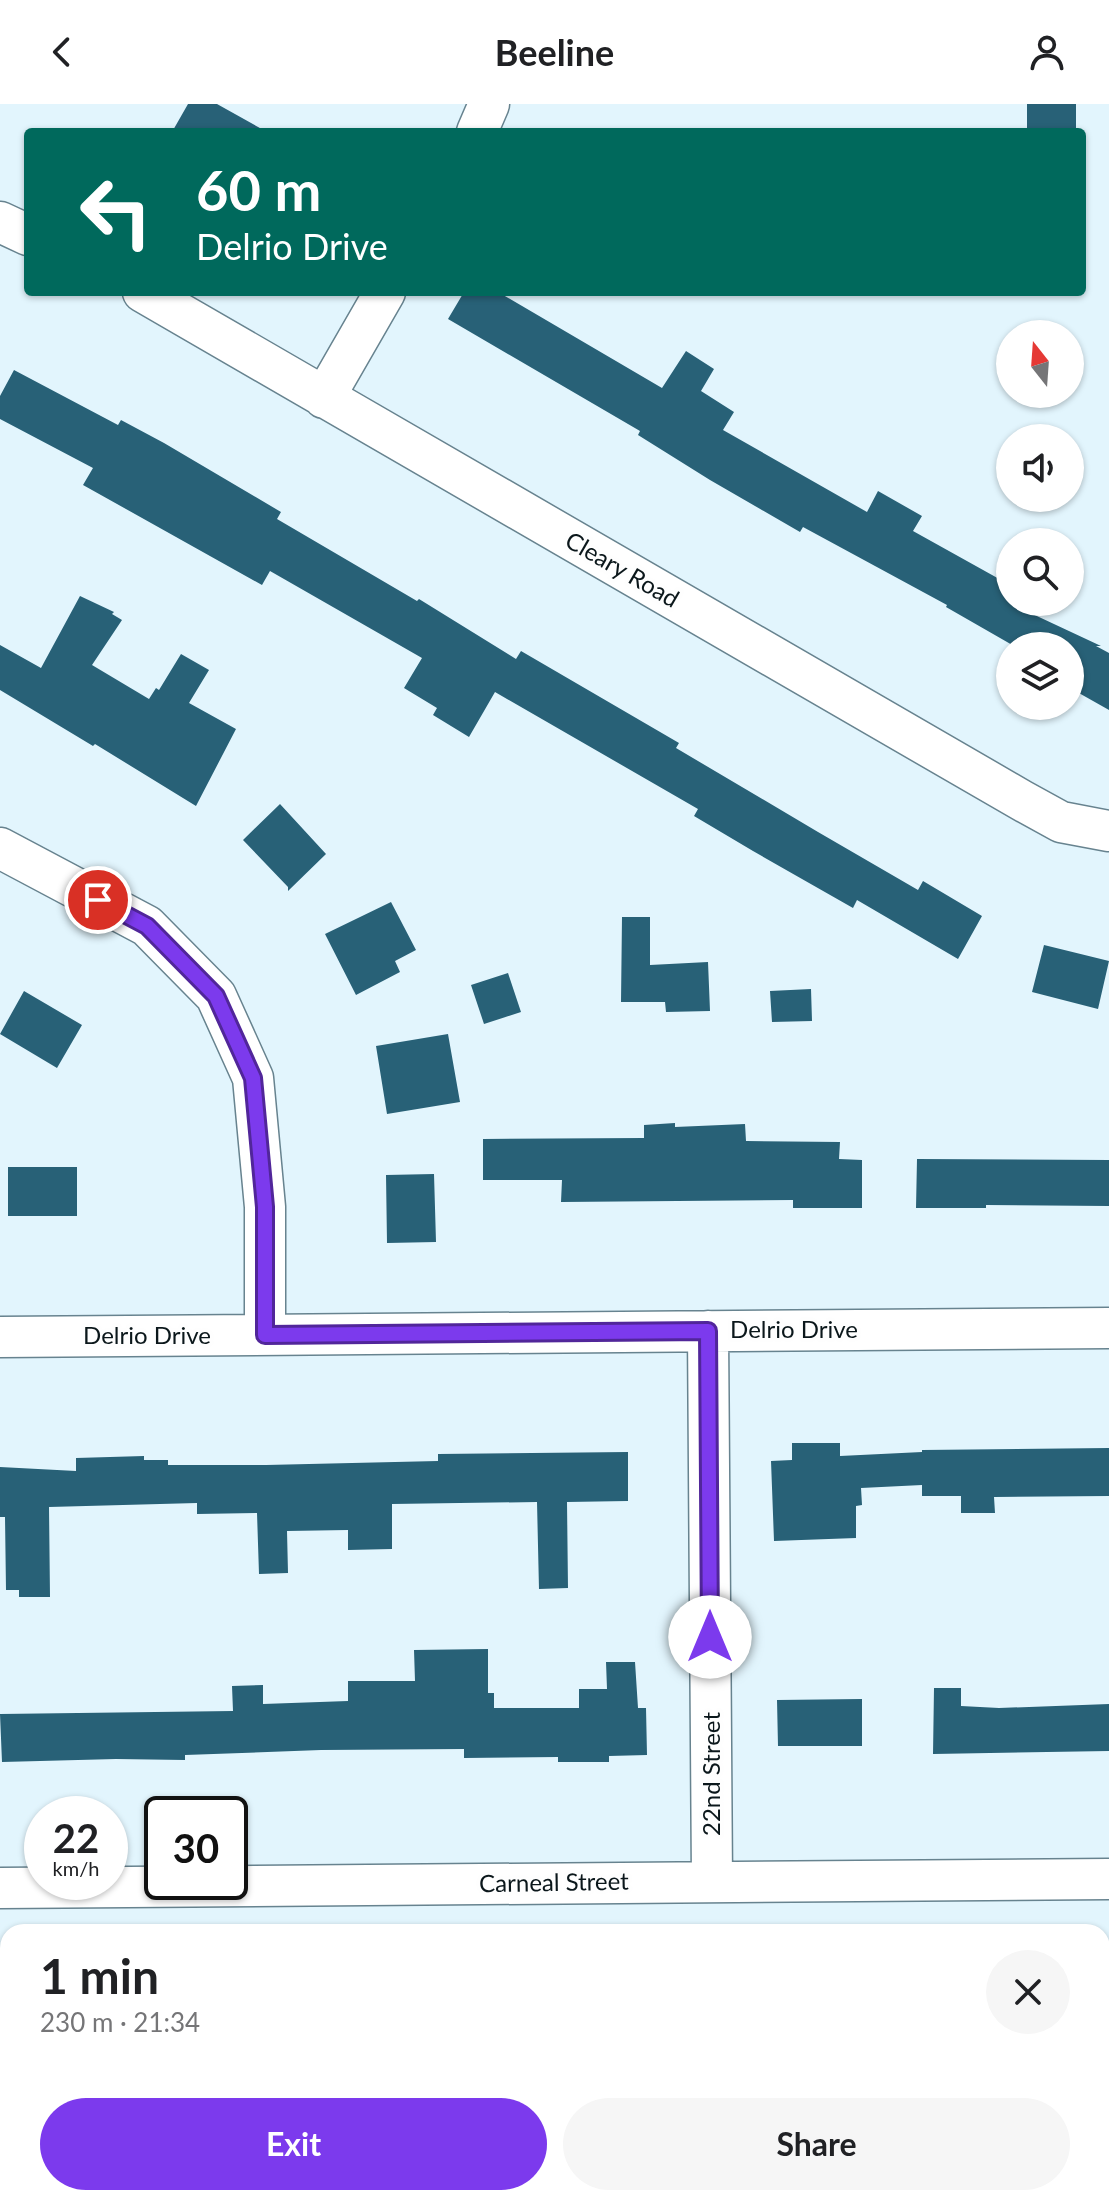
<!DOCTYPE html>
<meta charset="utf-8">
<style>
body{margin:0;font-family:Lato,sans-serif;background:#f6f6f6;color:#202124;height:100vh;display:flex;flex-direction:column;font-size:30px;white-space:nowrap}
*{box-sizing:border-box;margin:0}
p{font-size:26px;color:#757577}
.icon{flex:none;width:44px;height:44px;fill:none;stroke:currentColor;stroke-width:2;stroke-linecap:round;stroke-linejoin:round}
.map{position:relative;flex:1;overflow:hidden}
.sheet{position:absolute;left:0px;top:1820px;width:1110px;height:282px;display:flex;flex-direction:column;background:#fff;border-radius:24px 24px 0 0;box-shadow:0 2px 6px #0004}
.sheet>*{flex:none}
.hud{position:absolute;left:24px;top:24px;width:1062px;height:168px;border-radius:8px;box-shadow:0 2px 6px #0004;background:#00695c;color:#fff;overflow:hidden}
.needle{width:52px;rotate:343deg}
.buttons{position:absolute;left:996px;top:216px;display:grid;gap:16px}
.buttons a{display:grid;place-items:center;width:88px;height:88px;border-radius:50%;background:#fff;box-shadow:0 2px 6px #0004;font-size:40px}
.speed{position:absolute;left:24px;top:1692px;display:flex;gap:16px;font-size:40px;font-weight:700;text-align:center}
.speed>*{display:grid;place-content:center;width:104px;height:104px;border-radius:50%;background:#fff;box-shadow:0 2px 6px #0004;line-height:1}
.speed small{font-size:20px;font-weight:400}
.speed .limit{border:4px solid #111;border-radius:12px;background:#fff;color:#111}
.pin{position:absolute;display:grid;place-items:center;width:68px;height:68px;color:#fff;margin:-34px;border:4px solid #fff;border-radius:50%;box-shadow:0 2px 8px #0007}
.me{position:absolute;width:88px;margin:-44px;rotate:0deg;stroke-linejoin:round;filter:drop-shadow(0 0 6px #0008)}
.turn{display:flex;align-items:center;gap:28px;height:168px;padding:0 40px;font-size:36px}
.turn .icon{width:104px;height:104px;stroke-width:2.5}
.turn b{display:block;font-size:56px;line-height:68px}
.round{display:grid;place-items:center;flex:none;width:84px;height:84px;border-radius:42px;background:#f6f6f6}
.summary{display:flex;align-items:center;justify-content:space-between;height:136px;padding:0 40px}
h1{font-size:48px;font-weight:700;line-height:60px}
.button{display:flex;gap:16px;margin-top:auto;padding:16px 40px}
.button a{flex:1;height:92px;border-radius:48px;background:#7c3aed;color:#fff;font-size:32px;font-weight:700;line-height:92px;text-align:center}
.button a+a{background:#f6f6f6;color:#202124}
header{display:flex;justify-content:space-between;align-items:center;height:104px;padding:0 40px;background:#fff;font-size:36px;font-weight:700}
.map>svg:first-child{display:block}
.building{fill:#286177}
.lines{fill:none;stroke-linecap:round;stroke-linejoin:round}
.street-casing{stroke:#67838f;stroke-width:43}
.highway-casing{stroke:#67838f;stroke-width:47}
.street{stroke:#fff;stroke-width:40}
.highway{stroke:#fff;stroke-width:44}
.route-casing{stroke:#51269a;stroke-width:20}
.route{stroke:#7c3aed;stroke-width:14}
.labels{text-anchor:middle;stroke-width:8;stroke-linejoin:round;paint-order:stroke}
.street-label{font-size:24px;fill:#0b171b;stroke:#fefefe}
</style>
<header><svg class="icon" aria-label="back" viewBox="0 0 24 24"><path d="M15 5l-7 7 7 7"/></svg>Beeline<svg class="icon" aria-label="person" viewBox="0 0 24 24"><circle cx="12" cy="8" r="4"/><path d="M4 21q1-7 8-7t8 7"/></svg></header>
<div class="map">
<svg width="1109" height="2101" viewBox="0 0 1109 2101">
<rect width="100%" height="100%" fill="#e2f5fd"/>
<!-- building -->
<path class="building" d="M 188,0 L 217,0 L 267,28 L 172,28 Z
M 1027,0 L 1076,0 L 1076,28 L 1027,28 Z
M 464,188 L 498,188 L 662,284 L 686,247 L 714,265 L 701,287 L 734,308 L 723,326 L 867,408 L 878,387 L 922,412 L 913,427 L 1010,481 L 1010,498 L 1028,498 L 1024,506 L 1101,542 L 1096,542 L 1109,549 L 1109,606 L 1070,584 L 1070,542 L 1014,542 L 946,503 L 947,501 L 803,423 L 800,428 L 710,376 L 638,331 L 640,327 L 448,215 Z
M 14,266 L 118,321 L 121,316 L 164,339 L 281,408 L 277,415 L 417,497 L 419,495 L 516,555 L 521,547 L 679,639 L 676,644 L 818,728 L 918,786 L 923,777 L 982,812 L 958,855 L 857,796 L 853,804 L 753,747 L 694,712 L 698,705 L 495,588 L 469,633 L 433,611 L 437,604 L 404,584 L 422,554 L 270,467 L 262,481 L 83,381 L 93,364 L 0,315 L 0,292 Z
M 80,492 L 114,508 L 112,510 L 122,516 L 92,561 L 149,595 L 156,584 L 159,586 L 181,550 L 209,566 L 189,599 L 236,625 L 196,702 L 95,640 L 93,642 L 0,586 L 0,541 L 41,564 Z
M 280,700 L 326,750 L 288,787 L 288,783 L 243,736 Z
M 391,798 L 416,846 L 395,857 L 400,868 L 356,891 L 325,830 Z
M 622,813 L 650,813 L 650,861 L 708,858 L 710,907 L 666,908 L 665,898 L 621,898 Z
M 1044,841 L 1109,857 L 1098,905 L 1032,888 Z
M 508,869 L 521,908 L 484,920 L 471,881 Z
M 811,885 L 812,917 L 772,918 L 770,887 Z
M 24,887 L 82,921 L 57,964 L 0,930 Z
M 448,930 L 460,998 L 387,1010 L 376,942 Z
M 675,1019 L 675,1023 L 745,1020 L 746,1037 L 840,1038 L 839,1055 L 862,1056 L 862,1104 L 793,1104 L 793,1096 L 561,1098 L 562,1076 L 483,1076 L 483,1035 L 644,1034 L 644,1021 Z
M 917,1055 L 1109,1056 L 1109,1102 L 986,1101 L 986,1104 L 916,1104 Z
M 8,1063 L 77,1063 L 77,1112 L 8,1112 Z
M 434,1070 L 436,1138 L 387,1139 L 386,1071 Z
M 792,1339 L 840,1339 L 840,1352 L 922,1348 L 922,1346 L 1109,1344 L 1109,1392 L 994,1393 L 995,1409 L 961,1409 L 961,1392 L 922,1392 L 922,1381 L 861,1384 L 862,1401 L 856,1402 L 856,1434 L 774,1437 L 771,1357 L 792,1356 Z
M 628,1348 L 628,1397 L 567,1398 L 568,1484 L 539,1485 L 537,1398 L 392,1400 L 392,1445 L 348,1446 L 348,1426 L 287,1427 L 288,1469 L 259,1470 L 257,1409 L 197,1410 L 197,1399 L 49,1403 L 50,1493 L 19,1493 L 19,1486 L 6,1486 L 5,1413 L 0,1413 L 0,1363 L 76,1367 L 76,1354 L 144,1352 L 144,1356 L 168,1356 L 168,1361 L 266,1361 L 438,1357 L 438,1350 Z
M 488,1545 L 488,1589 L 494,1589 L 494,1604 L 579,1604 L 579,1585 L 607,1585 L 606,1558 L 635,1558 L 638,1604 L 646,1604 L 647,1651 L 609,1652 L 609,1658 L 558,1658 L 558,1653 L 464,1654 L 464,1645 L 321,1646 L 185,1651 L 185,1656 L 116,1655 L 2,1658 L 0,1610 L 233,1607 L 232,1582 L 263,1581 L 263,1600 L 348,1597 L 348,1577 L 415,1577 L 414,1546 Z
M 934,1584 L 961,1584 L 961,1602 L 999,1604 L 1109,1600 L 1109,1647 L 933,1650 Z
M 862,1595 L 862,1642 L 778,1642 L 777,1596 Z"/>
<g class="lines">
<!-- street casing -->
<g class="street-casing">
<path id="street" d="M 477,28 L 489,0
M 0,118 L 28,131
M 143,188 L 1021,696 L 1061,718 L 1109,727
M 324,294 L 385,188
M 0,744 L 147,822 L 216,892 L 253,974 L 265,1103 L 265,1231
M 708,1227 L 712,1777
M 0,1233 L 1109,1224
M 0,1784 L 1109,1775"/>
</g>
<!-- highway casing -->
<g class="highway-casing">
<path id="highway" d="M 0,2000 L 8,2000
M 1010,2094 L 1040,2101"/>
</g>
<!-- street -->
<use href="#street" class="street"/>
<!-- highway -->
<use href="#highway" class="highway"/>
</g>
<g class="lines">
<!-- route casing -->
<g class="route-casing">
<path id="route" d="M 98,796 L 147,822 L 216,892 L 253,974 L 265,1103 L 265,1231 L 708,1227 L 710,1533"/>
</g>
<!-- route -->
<use href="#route" class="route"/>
</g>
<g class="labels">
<!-- street labels -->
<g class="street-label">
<text transform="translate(622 466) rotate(30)" y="8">Cleary Road</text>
<text x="794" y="1234">Delrio Drive</text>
<text x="147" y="1240">Delrio Drive</text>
<text transform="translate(712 1670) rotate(-90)" y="8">22nd Street</text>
<text transform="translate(554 1779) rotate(-1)" y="8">Carneal Street</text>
</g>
</g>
</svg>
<div class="buttons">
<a><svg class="needle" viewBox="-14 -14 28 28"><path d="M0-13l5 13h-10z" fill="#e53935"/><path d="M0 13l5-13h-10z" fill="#757577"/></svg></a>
<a><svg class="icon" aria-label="sound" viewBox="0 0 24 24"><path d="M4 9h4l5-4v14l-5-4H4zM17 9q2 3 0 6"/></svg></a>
<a><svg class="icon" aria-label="search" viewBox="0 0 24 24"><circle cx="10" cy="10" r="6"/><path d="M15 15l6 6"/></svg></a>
<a><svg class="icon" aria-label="layers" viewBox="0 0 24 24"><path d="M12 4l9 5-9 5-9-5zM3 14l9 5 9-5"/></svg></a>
</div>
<div class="speed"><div>22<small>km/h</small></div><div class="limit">30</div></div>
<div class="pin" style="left:98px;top:796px;background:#d93025"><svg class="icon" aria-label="arrive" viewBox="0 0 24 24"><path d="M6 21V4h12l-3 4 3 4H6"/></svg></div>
<svg class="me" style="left:710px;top:1533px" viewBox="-20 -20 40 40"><circle r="19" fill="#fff"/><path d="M0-13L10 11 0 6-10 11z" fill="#7c3aed"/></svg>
<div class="hud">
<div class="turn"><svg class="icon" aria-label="left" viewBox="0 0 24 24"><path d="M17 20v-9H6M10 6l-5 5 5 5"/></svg><div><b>60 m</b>Delrio Drive</div></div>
</div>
<section class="sheet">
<div class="summary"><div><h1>1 min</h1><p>230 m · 21:34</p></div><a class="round"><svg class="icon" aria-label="close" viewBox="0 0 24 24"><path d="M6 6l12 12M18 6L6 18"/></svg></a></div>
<div class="button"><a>Exit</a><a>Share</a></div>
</section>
</div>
